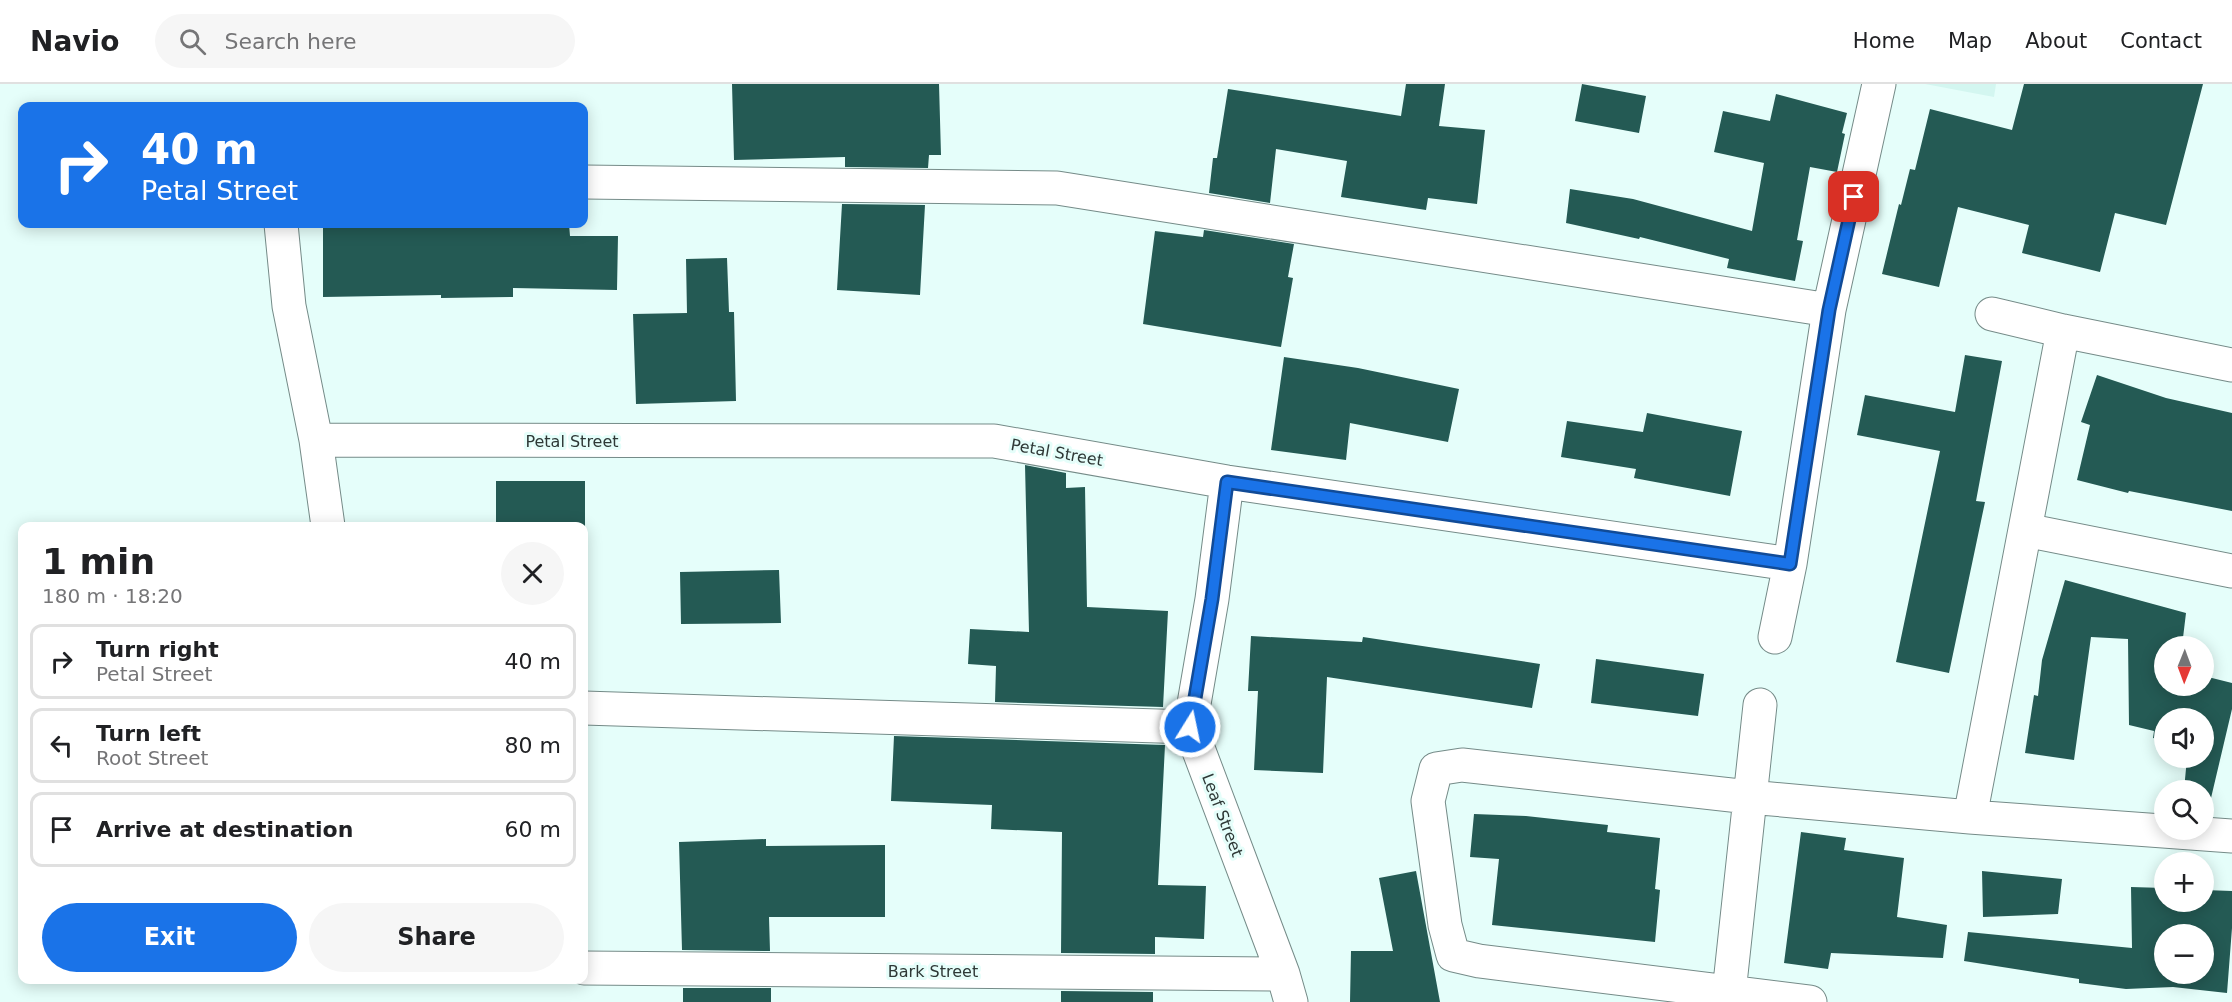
<!DOCTYPE html>
<meta charset="utf-8">
<style>
body{margin:0;font-family:"DejaVu Sans",sans-serif;background:#f6f6f6;color:#202124;height:100vh;display:flex;flex-direction:column;font-size:22px;white-space:nowrap}
*{box-sizing:border-box;margin:0}
p{font-size:20px;color:#757577}
.icon{flex:none;width:33px;height:33px;fill:none;stroke:currentColor;stroke-width:2;stroke-linecap:round;stroke-linejoin:round}
.map{position:relative;flex:1;overflow:hidden}
.sheet{position:absolute;left:18px;top:438px;width:570px;height:462px;display:flex;flex-direction:column;background:#fff;border-radius:12px;box-shadow:0 3px 15px #0003}
.sheet>*{flex:none}
.guide{position:absolute;left:18px;top:18px;width:570px;height:126px;border-radius:12px;box-shadow:0 3px 15px #0003;background:#1a73e8;color:#fff;overflow:hidden}
.needle{width:39px;rotate:181deg}
.tools{position:absolute;left:2154px;top:552px;display:grid;gap:12px}
.tools a{display:grid;place-items:center;width:60px;height:60px;border-radius:50%;background:#fff;box-shadow:0 3px 15px #0003;font-size:30px}
.pin{position:absolute;display:grid;place-items:center;width:51px;height:51px;color:#fff;margin:-26px;border-radius:12px;box-shadow:0 3px 9px #0006}
.me{position:absolute;width:66px;margin:-33px;rotate:10deg;stroke-linejoin:round;filter:drop-shadow(0 0 4px #0008)}
.turn{display:flex;align-items:center;gap:21px;height:126px;padding:0 24px;font-size:27px}
.turn .icon{width:78px;height:78px;stroke-width:2.5}
.turn b{display:block;font-size:42px;line-height:51px}
.round{display:grid;place-items:center;flex:none;width:63px;height:63px;border-radius:32px;background:#f6f6f6}
.headline{display:flex;align-items:center;justify-content:space-between;height:102px;padding:0 24px}
h1{font-size:36px;font-weight:600;line-height:45px}
.primary-button{display:flex;gap:12px;margin-top:auto;padding:12px 24px}
.primary-button a{flex:1;height:69px;border-radius:36px;background:#1a73e8;color:#fff;font-size:24px;font-weight:600;line-height:69px;text-align:center}
.primary-button a+a{background:#f6f6f6;color:#202124}
ul{padding:0;list-style:none}
li{display:flex;align-items:center;gap:18px;height:75px;margin:0 12px 9px;padding:0 12px;border:3px solid #e0e0e0;border-radius:12px}
li div{flex:1}
li b{display:block;font-size:22px}
li em{font-style:normal}
header{display:flex;align-items:center;gap:36px;box-sizing:border-box;height:84px;padding:0 30px;background:#fff;border-bottom:2px solid #e0e0e0}
header strong{font-size:28px}
nav{display:flex;gap:33px;margin-inline-start:auto;font-size:21px}
.search{width:420px;height:54px;background:#f6f6f6;display:flex;align-items:center;gap:15px;box-sizing:border-box;padding:0 21px;border-radius:33px;color:#757577;font-size:22px}
.map>svg:first-child{display:block}
.built{fill:#d3f6f0}
.building{fill:#245a54;fill-rule:evenodd}
.lines{fill:none;stroke-linecap:round;stroke-linejoin:round}
.minor-casing{stroke:#758b88;stroke-width:35}
.minor{stroke:#fff;stroke-width:33}
.route-casing{stroke:#114b97;stroke-width:15}
.route{stroke:#1a73e8;stroke-width:10}
.labels{text-anchor:middle;stroke-width:6;stroke-linejoin:round;paint-order:stroke}
.street-label{font-size:16px;fill:#2e3836;stroke:#e5fefa}
</style>
<header>
<strong>Navio</strong>
<div class="search"><svg class="icon" aria-label="search" viewBox="0 0 24 24"><circle cx="10" cy="10" r="6"/><path d="M15 15l6 6"/></svg>Search here</div>
<nav><a>Home</a><a>Map</a><a>About</a><a>Contact</a></nav>
</header>
<div class="map">
<svg width="2232" height="918" viewBox="0 0 2232 918">
<rect width="100%" height="100%" fill="#e5fefa"/>
<!-- built -->
<path class="built" d="M 1925,0 L 1996,0 L 1994,13 Z"/>
<!-- building -->
<path class="building" d="M 732,0 L 939,0 L 941,71 L 929,71 L 928,84 L 845,83 L 845,73 L 734,76 Z
M 1406,0 L 1445,0 L 1439,42 L 1485,46 L 1477,120 L 1428,114 L 1426,126 L 1341,113 L 1347,77 L 1276,65 L 1270,119 L 1209,109 L 1213,74 L 1217,74 L 1228,5 L 1401,32 Z
M 1582,0 L 1646,12 L 1639,49 L 1575,37 Z
M 2024,0 L 2203,0 L 2166,141 L 2115,129 L 2100,188 L 2022,169 L 2029,141 L 1958,123 L 1939,203 L 1882,190 L 1899,120 L 1901,121 L 1910,85 L 1915,86 L 1930,25 L 2012,46 Z
M 1776,10 L 1847,29 L 1842,49 L 1845,50 L 1837,88 L 1810,83 L 1797,156 L 1803,157 L 1795,197 L 1727,184 L 1729,175 L 1640,153 L 1639,155 L 1566,139 L 1570,105 L 1633,115 L 1752,147 L 1764,79 L 1714,68 L 1723,27 L 1770,37 Z
M 842,120 L 925,121 L 920,211 L 837,206 Z
M 323,140 L 413,140 L 413,143 L 532,142 L 532,140 L 569,140 L 570,152 L 618,152 L 617,206 L 513,204 L 513,213 L 441,214 L 441,211 L 323,213 Z
M 1204,146 L 1294,160 L 1288,193 L 1293,194 L 1281,263 L 1143,240 L 1155,147 L 1203,153 Z
M 727,174 L 729,228 L 734,228 L 736,317 L 636,320 L 633,230 L 687,229 L 686,175 Z
M 1965,271 L 2002,277 L 1976,417 L 1985,418 L 1949,589 L 1896,578 L 1940,367 L 1857,351 L 1865,311 L 1955,328 Z
M 1284,273 L 1358,284 L 1459,305 L 1448,358 L 1350,339 L 1346,376 L 1271,366 Z
M 2097,291 L 2166,314 L 2232,329 L 2232,427 L 2129,407 L 2128,409 L 2077,396 L 2090,341 L 2081,338 Z
M 1647,329 L 1742,347 L 1730,412 L 1634,394 L 1636,385 L 1561,373 L 1567,337 L 1643,348 Z
M 1025,381 L 1066,389 L 1066,404 L 1085,403 L 1087,523 L 1168,527 L 1163,623 L 995,618 L 996,582 L 968,580 L 970,545 L 1029,548 Z
M 496,397 L 585,397 L 585,442 L 496,442 Z
M 779,486 L 781,539 L 681,540 L 680,488 Z
M 2065,496 L 2186,529 L 2182,562 L 2164,562 L 2164,602 L 2204,602 L 2204,592 L 2232,599 L 2232,625 L 2207,731 L 2204,731 L 2204,706 L 2184,706 L 2187,674 L 2204,674 L 2204,634 L 2164,634 L 2164,656 L 2153,654 L 2154,647 L 2129,641 L 2128,555 L 2091,553 L 2074,676 L 2025,669 L 2034,611 L 2038,612 L 2042,576 Z
M 1251,552 L 1362,558 L 1363,553 L 1540,580 L 1532,624 L 1327,593 L 1323,689 L 1254,686 L 1258,607 L 1248,607 Z
M 1596,575 L 1704,590 L 1698,632 L 1591,619 Z
M 894,652 L 1165,661 L 1158,801 L 1206,802 L 1204,855 L 1155,853 L 1155,870 L 1061,869 L 1062,748 L 991,745 L 992,721 L 891,717 Z
M 1474,730 L 1526,732 L 1608,741 L 1607,748 L 1660,754 L 1655,805 L 1660,806 L 1655,858 L 1492,841 L 1499,775 L 1470,773 Z
M 1801,748 L 1846,754 L 1844,766 L 1904,774 L 1897,833 L 1947,841 L 1943,874 L 1831,869 L 1828,885 L 1784,879 Z
M 766,755 L 766,762 L 885,761 L 885,833 L 769,833 L 770,867 L 682,866 L 679,758 Z
M 1416,787 L 1440,918 L 1350,918 L 1351,867 L 1393,867 L 1379,794 Z
M 1982,787 L 2062,795 L 2058,830 L 1983,833 Z
M 2131,803 L 2164,804 L 2164,818 L 2204,818 L 2204,806 L 2232,807 L 2232,844 L 2227,909 L 2173,903 L 2126,905 L 2079,899 L 2079,895 L 1964,877 L 1968,848 L 2132,864 ZM 2164,850 L 2204,850 L 2204,890 L 2164,890 Z
M 683,904 L 771,904 L 771,918 L 683,918 Z
M 1061,907 L 1153,908 L 1153,918 L 1061,918 Z"/>
<g class="lines">
<!-- minor casing -->
<g class="minor-casing">
<path id="minor" d="M 584,98 L 1057,104 L 1829,226
M 281,140 L 289,222 L 316,356 L 328,442
M 1992,230 L 2063,247 L 2232,281
M 316,356 L 994,357 L 1227,398 L 1790,480
M 1227,398 L 1212,515 L 1190,643 L 1283,890 L 1291,918
M 2025,446 L 2232,487
M 1775,553 L 1790,480 L 1829,226 L 1879,0
M 584,624 L 1190,643
M 1970,733 L 2063,247
M 584,884 L 1283,890
M 1728,918 L 1760,621
M 1810,918 L 1479,877 L 1453,871 L 1445,841 L 1428,717 L 1436,685 L 1462,681 L 1749,713 L 1970,733 L 2232,752"/>
</g>
<!-- minor -->
<use href="#minor" class="minor"/>
</g>
<g class="lines">
<!-- route casing -->
<g class="route-casing">
<path id="route" d="M 1190,643 L 1212,515 L 1227,398 L 1790,480 L 1829,226 L 1854,113"/>
</g>
<!-- route -->
<use href="#route" class="route"/>
</g>
<g class="labels">
<!-- street labels -->
<g class="street-label">
<text x="572" y="363">Petal Street</text>
<text transform="translate(1057 368) rotate(10)" y="6">Petal Street</text>
<text transform="translate(1223 731) rotate(69)" y="6">Leaf Street</text>
<text x="933" y="893">Bark Street</text>
</g>
</g>
</svg>
<div class="tools">
<a><svg class="needle" viewBox="-14 -14 28 28"><path d="M0-13l5 13h-10z" fill="#e53935"/><path d="M0 13l5-13h-10z" fill="#757577"/></svg></a>
<a><svg class="icon" aria-label="sound" viewBox="0 0 24 24"><path d="M4 9h4l5-4v14l-5-4H4zM17 9q2 3 0 6"/></svg></a>
<a><svg class="icon" aria-label="search" viewBox="0 0 24 24"><circle cx="10" cy="10" r="6"/><path d="M15 15l6 6"/></svg></a>
<a>+</a>
<a>−</a>
</div>
<div class="pin" style="left:1854px;top:113px;background:#d93025"><svg class="icon" aria-label="arrive" viewBox="0 0 24 24"><path d="M6 21V4h12l-3 4 3 4H6"/></svg></div>
<svg class="me" style="left:1190px;top:643px" viewBox="-20 -20 40 40"><circle r="17" fill="#1a73e8" stroke="#fff" stroke-width="3"/><path d="M0-11L8 9 0 5-8 9z" fill="#fff"/></svg>
<div class="guide">
<div class="turn"><svg class="icon" aria-label="right" viewBox="0 0 24 24"><path d="M7 20v-9h11M14 6l5 5-5 5"/></svg><div><b>40 m</b>Petal Street</div></div>
</div>
<section class="sheet">
<div class="headline"><div><h1>1 min</h1><p>180 m · 18:20</p></div><a class="round"><svg class="icon" aria-label="close" viewBox="0 0 24 24"><path d="M6 6l12 12M18 6L6 18"/></svg></a></div>
<ul>
<li><svg class="icon" aria-label="right" viewBox="0 0 24 24"><path d="M7 20v-9h11M14 6l5 5-5 5"/></svg><div><b>Turn right</b><p>Petal Street</p></div><em>40 m</em></li>
<li><svg class="icon" aria-label="left" viewBox="0 0 24 24"><path d="M17 20v-9H6M10 6l-5 5 5 5"/></svg><div><b>Turn left</b><p>Root Street</p></div><em>80 m</em></li>
<li><svg class="icon" aria-label="arrive" viewBox="0 0 24 24"><path d="M6 21V4h12l-3 4 3 4H6"/></svg><div><b>Arrive at destination</b></div><em>60 m</em></li>
</ul>
<div class="primary-button"><a>Exit</a><a>Share</a></div>
</section>
</div>
